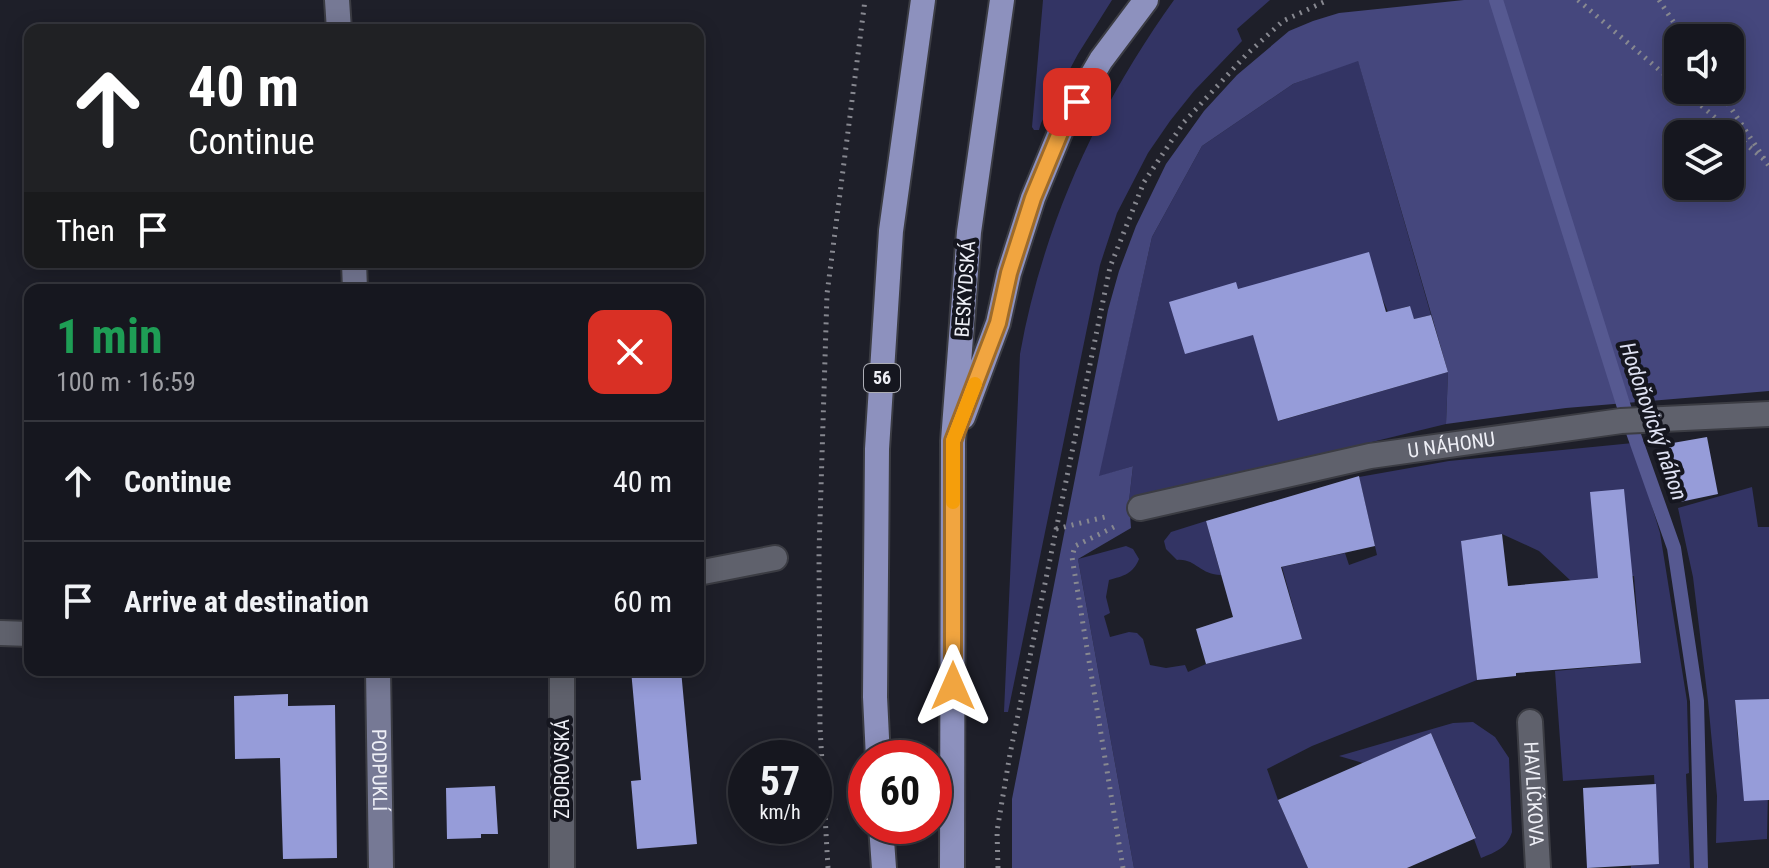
<!DOCTYPE html>
<meta charset="utf-8">
<style>
body{margin:0;font-family:"Roboto Condensed",sans-serif;background:#1f2028;color:#f1f3f6;height:100vh;display:flex;flex-direction:column;font-size:30px;white-space:nowrap}
*{box-sizing:border-box;margin:0}
p{font-size:26px;color:#9e9fa4}
.icon{flex:none;width:44px;height:44px;fill:none;stroke:currentColor;stroke-width:2;stroke-linecap:round;stroke-linejoin:round}
.map{position:relative;flex:1;overflow:hidden}
.drawer{position:absolute;left:24px;top:284px;width:680px;height:392px;display:flex;flex-direction:column;background:#16171f;border-radius:16px;box-shadow:0 4px 20px #0003,0 0 0 2px #35363d}
.drawer>*{flex:none}
.guide{position:absolute;left:24px;top:24px;width:680px;height:244px;border-radius:16px;box-shadow:0 4px 20px #0003,0 0 0 2px #35363d;background:#202124;color:#fff;overflow:hidden}
.controls{position:absolute;left:1664px;top:24px;display:grid;gap:16px}
.controls a{display:grid;place-items:center;width:80px;height:80px;border-radius:16px;background:#16171f;box-shadow:0 4px 20px #0003,0 0 0 2px #35363d;font-size:40px}
.speed{position:absolute;left:728px;top:740px;display:flex;gap:16px;font-size:40px;font-weight:700;text-align:center}
.speed>*{display:grid;place-content:center;width:104px;height:104px;border-radius:50%;background:#16171f;box-shadow:0 4px 20px #0003,0 0 0 2px #35363d;line-height:1}
.speed small{font-size:20px;font-weight:400}
.speed .limit{border:12px solid #d22;background:#fff;color:#111}
.pin{position:absolute;display:grid;place-items:center;width:68px;height:68px;color:#fff;margin:-34px;border-radius:16px;box-shadow:0 4px 12px #0006}
.me{position:absolute;width:88px;margin:-44px;rotate:0deg;stroke-linejoin:round;filter:drop-shadow(0 0 6px #0008)}
.turn{display:flex;align-items:center;gap:28px;height:168px;padding:0 32px;font-size:36px}
.turn .icon{width:104px;height:104px;stroke-width:2.5}
.turn b{display:block;font-size:56px;line-height:68px}
.then{display:flex;align-items:center;height:76px;padding:0 32px;background:#0003;gap:16px;font-size:30px}
.round{display:grid;place-items:center;flex:none;width:84px;height:84px;border-radius:16px;background:#1f2028}
.headline{display:flex;align-items:center;justify-content:space-between;height:136px;padding:0 32px}
h1{font-size:48px;font-weight:700;line-height:60px;color:#1e9e55}
ul{padding:0;list-style:none}
li{display:flex;align-items:center;gap:24px;height:120px;padding:0 32px;border-top:2px solid #35363d}
li div{flex:1}
li b{display:block;font-size:30px}
li em{font-style:normal}
.map>svg:first-child{display:block}
.green{fill:#333464}
.forest{fill:#45477d;fill-rule:evenodd}
.lines{fill:none;stroke-linecap:round;stroke-linejoin:round}
.stream{stroke:#565991;stroke-width:14}
.building{fill:#969cd9}
.street-casing{stroke:#3b3c43;stroke-width:28}
.secondary-casing{stroke:#3b3c43;stroke-width:28}
.primary-casing{stroke:#3b3c43;stroke-width:28}
.path{stroke:#878890;stroke-width:5;stroke-dasharray:2 6;stroke-linecap:butt}
.street{stroke:#5f616c;stroke-width:24}
.secondary{stroke:#767995;stroke-width:24}
.primary{stroke:#8d91be;stroke-width:24}
.route-casing{stroke:#9d6b2a;stroke-width:20}
.route{stroke:#f1a540;stroke-width:14}
.slow{stroke:#f59e0b;stroke-width:14}
.labels{text-anchor:middle;stroke-width:8;stroke-linejoin:round;paint-order:stroke}
.shield{fill:#15161f;stroke:#adaeb6;stroke-width:2}
.shield-label{font-size:18px;font-weight:bold;fill:#eeeff6}
.street-label{font-size:20px;fill:#eeeff6;stroke:#15161f}
.water-label{font-size:22px;font-style:italic;fill:#dfe2f3;stroke:#15161f}
</style>
<div class="map">
<svg width="1769" height="868" viewBox="0 0 1769 868">
<rect width="100%" height="100%" fill="#1e1f29"/>
<!-- green -->
<path class="green" d="M 1043,0 L 1112,0 L 1078,54 L 1041,123 L 1039,130 L 1034,130 L 1032,127 Z
M 1174,0 L 1270,0 L 1237,29 L 1242,41 L 1194,91 L 1170,121 L 1148,153 L 1117,213 L 1100,265 L 1008,712 L 1004,712 L 1020,354 C 1043,225 1098,106 1174,0 Z
M 1358,60 L 1431,315 L 1414,319 L 1409,306 L 1388,312 L 1382,298 L 1261,362 L 1279,421 L 1448,372 L 1446,424 L 1129,501 L 1133,466 L 1098,477 L 1152,237 L 1202,146 L 1293,84 Z
M 1633,443 L 1660,533 L 1687,701 L 1689,773 L 1686,774 L 1690,868 L 1631,868 L 1631,866 L 1659,863 L 1654,775 L 1563,781 L 1555,671 L 1641,663 L 1634,576 L 1571,581 L 1539,551 L 1502,534 L 1462,541 L 1477,680 L 1312,746 L 1267,769 L 1278,800 L 1308,868 L 1134,868 L 1078,559 L 1126,546 L 1133,549 L 1139,559 C 1133,574 1123,576 1109,580 L 1106,597 L 1110,613 L 1104,616 L 1110,637 L 1129,632 L 1137,633 L 1143,639 L 1150,665 L 1166,668 L 1185,665 L 1188,672 L 1206,664 L 1302,639 L 1282,567 L 1345,553 L 1349,565 L 1377,555 L 1359,477 L 1449,461 Z
M 1752,487 L 1758,527 L 1769,527 L 1769,699 L 1735,701 L 1738,740 L 1769,738 L 1767,839 L 1716,843 L 1717,796 L 1708,701 L 1693,577 L 1678,508 Z
M 1206,521 L 1221,575 C 1200,575 1195,558 1177,560 L 1166,549 L 1164,541 L 1171,532 Z
M 1473,722 L 1495,737 L 1509,758 L 1512,832 C 1507,848 1496,852 1481,858 L 1474,839 L 1476,837 L 1431,733 L 1363,763 L 1339,756 L 1453,723 Z"/>
<!-- forest -->
<path class="forest" d="M 1464,0 L 1769,0 L 1769,391 L 1566,408 L 1446,424 L 1448,372 L 1358,61 L 1293,84 L 1202,146 L 1152,237 L 1099,476 L 1133,466 L 1129,501 L 1131,528 L 1078,559 L 1134,868 L 1012,868 L 1012,799 L 1108,310 L 1119,271 L 1136,226 L 1166,164 L 1204,111 L 1237,75 L 1289,31 L 1313,21 L 1339,13 ZM 1678,38 L 1730,38 L 1730,90 L 1678,90 ZM 1678,134 L 1730,134 L 1730,186 L 1678,186 Z"/>
<g class="lines">
<!-- stream -->
<path class="stream" d="M 1496,0 L 1623,404 L 1674,548 L 1697,701 L 1701,868"/>
</g>
<!-- building -->
<path class="building" d="M 1369,252 L 1386,312 L 1410,306 L 1414,319 L 1431,315 L 1448,372 L 1278,421 L 1253,335 L 1185,354 L 1169,302 L 1236,282 L 1238,289 Z
M 1707,437 L 1718,494 L 1680,502 L 1667,444 Z
M 1359,476 L 1375,546 L 1281,567 L 1302,639 L 1206,664 L 1196,629 L 1233,617 L 1206,521 Z
M 1624,489 L 1641,663 L 1516,673 L 1516,676 L 1477,680 L 1461,541 L 1502,534 L 1508,586 L 1598,578 L 1590,492 Z
M 631,670 L 681,670 L 697,844 L 637,849 L 631,781 L 641,780 Z
M 288,694 L 288,706 L 335,705 L 337,858 L 283,859 L 280,758 L 235,759 L 234,696 Z
M 1769,699 L 1769,800 L 1744,801 L 1735,700 Z
M 1431,733 L 1476,838 L 1407,868 L 1308,868 L 1278,800 Z
M 1656,784 L 1659,864 L 1587,868 L 1583,788 Z
M 495,786 L 498,834 L 481,834 L 481,838 L 447,839 L 446,788 Z"/>
<g class="lines">
<!-- street casing -->
<g class="street-casing">
<g id="street">
<path id="s1" d="M 1140,508 L 1370,456 L 1621,421 L 1769,414"/>
<path d="M 698,573 L 775,558"/>
<path d="M 0,633 L 30,634"/>
<path d="M 562,670 L 562,868"/>
<path id="s2" d="M 1530,722 L 1538,868"/>
</g>
</g>
<!-- secondary casing -->
<g class="secondary-casing">
<g id="secondary">
<path d="M 337,0 L 339,30"/>
<path d="M 354,262 L 355,290"/>
<path id="s3" d="M 378,670 L 381,868"/>
</g>
</g>
<!-- primary casing -->
<g class="primary-casing">
<path id="primary" d="M 963,417 L 998,323 L 1009,273 L 1033,198 L 1064,123 L 1101,60 L 1146,0
M 878,758 L 875,697 L 877,449 L 891,231 L 923,0
M 881,826 L 884,868
M 952,868 L 953,441 L 969,232 L 1002,0"/>
</g>
<!-- path -->
<path class="path" d="M 1578,0 L 1678,86
M 1659,0 L 1684,38
M 1683,90 L 1767,162
M 1719,90 L 1769,166
M 1114,527 L 1075,546 L 1072,557 L 1123,868
M 1056,529 L 1109,516
M 828,868 L 820,727 L 819,552 L 827,294 L 865,0
M 998,868 L 997,831 L 1010,754 L 1110,267 L 1144,182 L 1184,122 L 1246,55 L 1283,21 L 1328,0"/>
<!-- street -->
<use href="#street" class="street"/>
<!-- secondary -->
<use href="#secondary" class="secondary"/>
<!-- primary -->
<use href="#primary" class="primary"/>
</g>
<g class="lines">
<!-- route casing -->
<g class="route-casing">
<path id="route" d="M 953,686 L 953,441 L 998,323 L 1009,273 L 1033,198 L 1064,123 L 1077,102"/>
</g>
<!-- route -->
<use href="#route" class="route"/>
<!-- slow -->
<path class="slow" d="M 953,502 L 953,441 L 975,384"/>
</g>
<g class="labels">
<!-- shield labels -->
<rect class="shield" x="864" y="364" width="36" height="28" rx="6"/>
<g class="shield-label">
<text x="882" y="384">56</text>
</g>
<!-- street labels -->
<g class="street-label">
<text transform="translate(965 289) rotate(-86)" y="7">BESKYDSKÁ</text>
<text dy="7" stroke="none"><textPath href="#s1" startOffset="318">U NÁHONU</textPath></text>
<text dy="7" stroke="none"><textPath href="#s3" startOffset="100">PODPUKLÍ</textPath></text>
<text transform="translate(562 769) rotate(-90)" y="7">ZBOROVSKÁ</text>
<text dy="7" stroke="none"><textPath href="#s2" startOffset="72">HAVLÍČKOVA</textPath></text>
</g>
<!-- water labels -->
<g class="water-label">
<text transform="translate(1654 421) rotate(71)" y="8">Hodoňovický náhon</text>
</g>
</g>
</svg>
<div class="controls">
<a><svg class="icon" aria-label="sound" viewBox="0 0 24 24"><path d="M4 9h4l5-4v14l-5-4H4zM17 9q2 3 0 6"/></svg></a>
<a><svg class="icon" aria-label="layers" viewBox="0 0 24 24"><path d="M12 4l9 5-9 5-9-5zM3 14l9 5 9-5"/></svg></a>
</div>
<div class="speed"><div>57<small>km/h</small></div><div class="limit">60</div></div>
<div class="pin" style="left:1077px;top:102px;background:#d93025"><svg class="icon" aria-label="arrive" viewBox="0 0 24 24"><path d="M6 21V4h12l-3 4 3 4H6"/></svg></div>
<svg class="me" style="left:953px;top:686px" viewBox="-20 -20 40 40"><path d="M0-17L14 15 0 8-14 15z" fill="#f1a540" stroke="#fff" stroke-width="4"/></svg>
<div class="guide">
<div class="turn"><svg class="icon" aria-label="ahead" viewBox="0 0 24 24"><path d="M12 20V5M6 11l6-6 6 6"/></svg><div><b>40 m</b>Continue</div></div>
<div class="then">Then<svg class="icon" aria-label="arrive" viewBox="0 0 24 24"><path d="M6 21V4h12l-3 4 3 4H6"/></svg></div>
</div>
<section class="drawer">
<div class="headline"><div><h1>1 min</h1><p>100 m · 16:59</p></div><a class="round" style="background:#d93025;color:#fff"><svg class="icon" aria-label="close" viewBox="0 0 24 24"><path d="M6 6l12 12M18 6L6 18"/></svg></a></div>
<ul>
<li><svg class="icon" aria-label="ahead" viewBox="0 0 24 24"><path d="M12 20V5M6 11l6-6 6 6"/></svg><div><b>Continue</b></div><em>40 m</em></li>
<li><svg class="icon" aria-label="arrive" viewBox="0 0 24 24"><path d="M6 21V4h12l-3 4 3 4H6"/></svg><div><b>Arrive at destination</b></div><em>60 m</em></li>
</ul>
</section>
</div>
